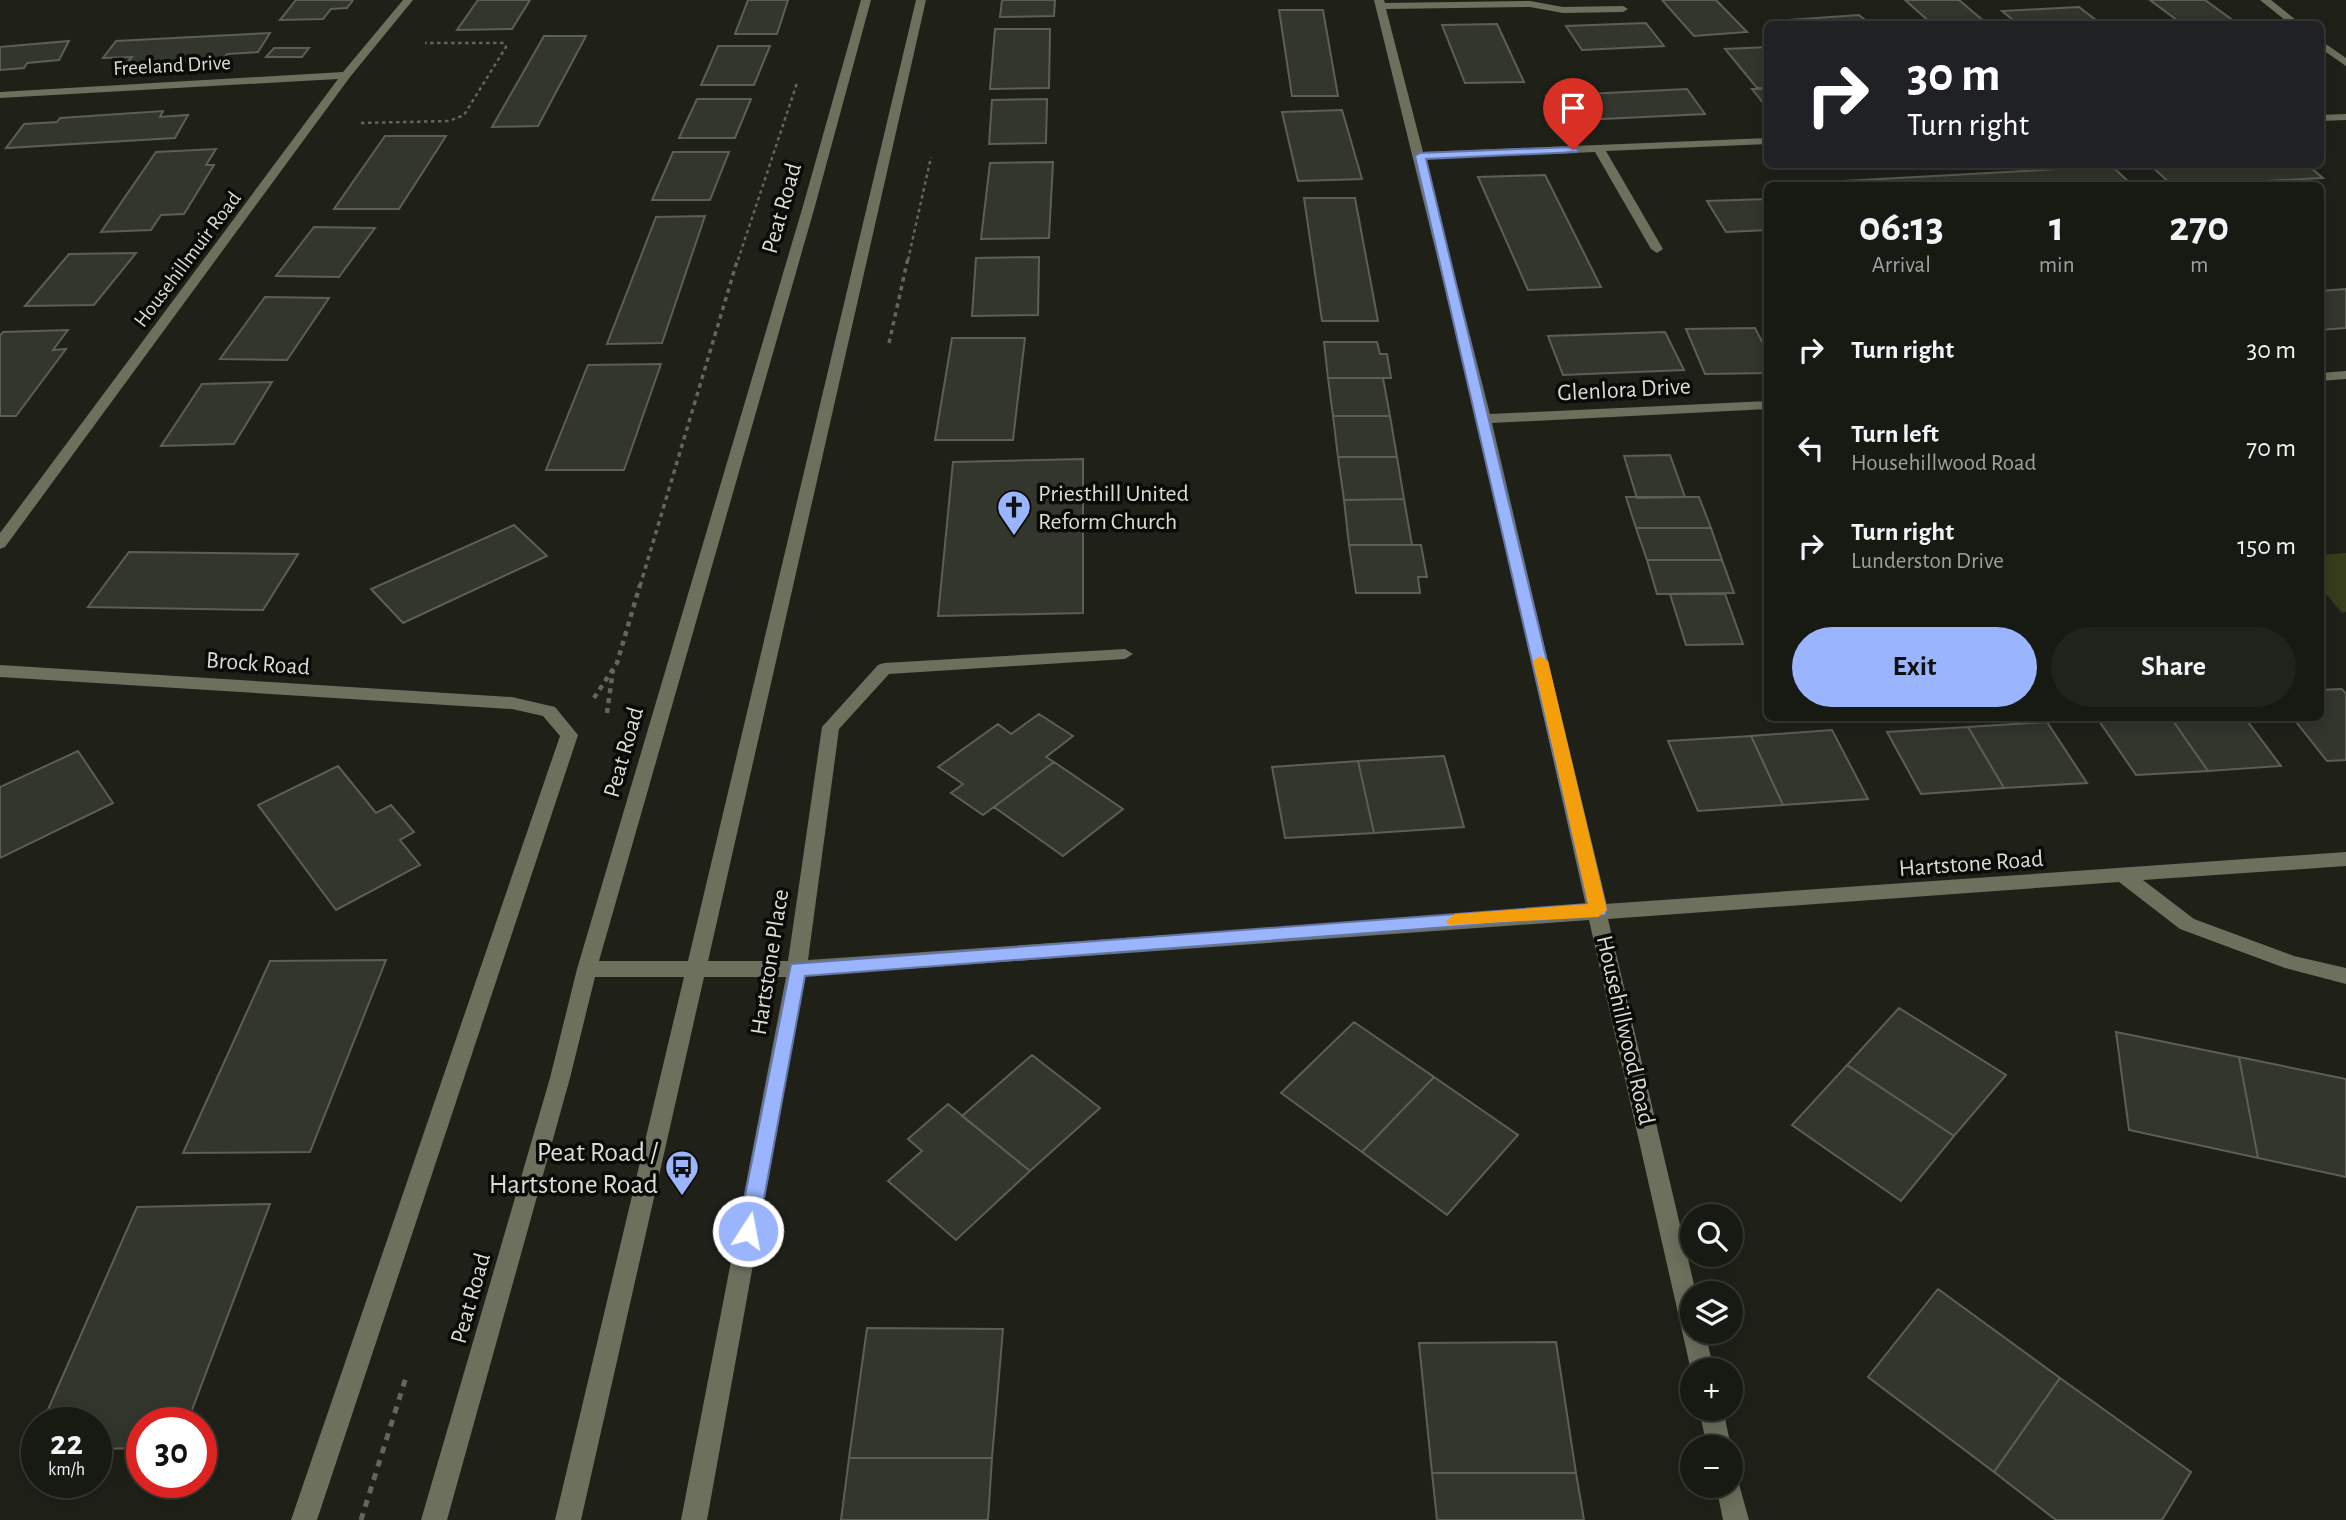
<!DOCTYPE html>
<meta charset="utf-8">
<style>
body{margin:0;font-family:"Alegreya Sans",sans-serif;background:#20221c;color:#f1f3f6;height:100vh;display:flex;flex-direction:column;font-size:26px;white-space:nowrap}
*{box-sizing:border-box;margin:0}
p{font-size:23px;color:#9ea0a0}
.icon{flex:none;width:38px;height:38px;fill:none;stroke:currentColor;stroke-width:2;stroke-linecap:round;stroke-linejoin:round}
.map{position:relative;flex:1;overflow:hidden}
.panel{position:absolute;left:1764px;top:182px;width:560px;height:539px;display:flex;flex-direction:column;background:#171913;border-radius:10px;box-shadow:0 4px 18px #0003,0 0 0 2px #363833}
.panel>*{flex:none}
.banner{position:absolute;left:1764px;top:21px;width:560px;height:147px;border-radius:10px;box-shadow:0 4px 18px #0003,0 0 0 2px #363833;background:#202124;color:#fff;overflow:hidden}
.fabs{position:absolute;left:1680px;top:1204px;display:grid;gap:14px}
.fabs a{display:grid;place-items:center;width:63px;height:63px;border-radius:50%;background:#171913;box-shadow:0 4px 18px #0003,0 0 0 2px #363833;font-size:35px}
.speed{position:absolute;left:21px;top:1407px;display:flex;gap:14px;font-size:35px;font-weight:700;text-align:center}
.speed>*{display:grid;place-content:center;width:91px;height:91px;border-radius:50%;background:#171913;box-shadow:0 4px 18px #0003,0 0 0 2px #363833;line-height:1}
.speed small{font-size:18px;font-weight:400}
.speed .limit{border:10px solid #d22;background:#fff;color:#111}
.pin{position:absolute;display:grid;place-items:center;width:60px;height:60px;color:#fff;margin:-72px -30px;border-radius:50% 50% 50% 0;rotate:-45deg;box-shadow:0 0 7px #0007}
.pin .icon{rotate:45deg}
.me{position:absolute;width:77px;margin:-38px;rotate:11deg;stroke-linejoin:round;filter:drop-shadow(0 0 5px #0008)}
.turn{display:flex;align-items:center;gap:24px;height:147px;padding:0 28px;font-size:32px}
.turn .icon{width:91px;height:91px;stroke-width:2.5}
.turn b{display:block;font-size:49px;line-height:60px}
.eta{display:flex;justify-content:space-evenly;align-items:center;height:119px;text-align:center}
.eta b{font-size:42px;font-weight:700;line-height:49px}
.button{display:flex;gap:14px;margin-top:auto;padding:14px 28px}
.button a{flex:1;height:80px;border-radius:42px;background:#9ab5fd;color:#111;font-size:28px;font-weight:700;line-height:80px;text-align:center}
.button a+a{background:#20221c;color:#f1f3f6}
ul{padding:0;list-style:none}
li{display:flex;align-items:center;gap:21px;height:98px;padding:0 28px}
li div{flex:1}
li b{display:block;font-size:26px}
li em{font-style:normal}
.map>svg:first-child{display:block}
.green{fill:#373d1b}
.building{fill:#33362c;stroke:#5c5f55;stroke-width:2}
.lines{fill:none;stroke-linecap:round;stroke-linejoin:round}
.path-far3{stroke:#63655e;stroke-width:2.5;stroke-dasharray:3.5 3.5;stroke-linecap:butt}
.path-far2{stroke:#63655e;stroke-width:3.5;stroke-dasharray:4.5 4.5;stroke-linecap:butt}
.path-far1{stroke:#63655e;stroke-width:4.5;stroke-dasharray:5 5;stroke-linecap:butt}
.path{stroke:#63655e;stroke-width:5;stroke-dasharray:7 7;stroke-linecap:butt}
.minor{fill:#6c705d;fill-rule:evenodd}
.route{fill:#9ab5fd;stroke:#6476a4;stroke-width:2}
.slow{fill:#f59e0b}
.labels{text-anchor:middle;stroke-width:7;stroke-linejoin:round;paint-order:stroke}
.far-street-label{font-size:21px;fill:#dadcd6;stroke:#0a0a07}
.street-label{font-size:24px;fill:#dadcd6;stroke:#0a0a07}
.poi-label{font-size:24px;fill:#dadcd6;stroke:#0a0a07;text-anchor:start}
.near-poi-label{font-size:28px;fill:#dadcd6;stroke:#0a0a07;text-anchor:end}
</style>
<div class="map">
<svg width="2346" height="1520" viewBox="0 0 2346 1520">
<rect width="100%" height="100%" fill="#1f2119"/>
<!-- green -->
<path class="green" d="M 2346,553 L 2346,612 L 2342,613 L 2321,588 L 2321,555 Z"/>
<!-- building -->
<path class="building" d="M 296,0 L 353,0 L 347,8 L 331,9 L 323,19 L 280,20 Z
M 478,0 L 530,0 L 512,29 L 457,30 Z
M 748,0 L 788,0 L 777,34 L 735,34 Z
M 1002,0 L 1055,0 L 1054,16 L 1000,17 Z
M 1662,0 L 1716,0 L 1747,32 L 1694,36 Z
M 1905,0 L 1959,0 L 1985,22 L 1932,24 Z
M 2150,0 L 2205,0 L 2238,24 L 2182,24 Z
M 2079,7 L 2101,24 L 2018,24 L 2002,11 Z
M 1279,10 L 1323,10 L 1338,96 L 1292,96 Z
M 1859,15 L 1870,24 L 1792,24 L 1787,20 Z
M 1646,23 L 1664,46 L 1582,50 L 1566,26 Z
M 1497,24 L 1524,82 L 1465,83 L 1442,25 Z
M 995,29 L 1050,29 L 1049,88 L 990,89 Z
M 270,33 L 258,52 L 227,54 L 223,59 L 126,64 L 132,57 L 103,58 L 116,41 Z
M 544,36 L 586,36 L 538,126 L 492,127 Z
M 69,41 L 59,60 L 27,63 L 24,68 L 0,70 L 0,47 Z
M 718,46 L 770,46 L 754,85 L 701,85 Z
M 1768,47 L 1768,88 L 1757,88 L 1725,49 Z
M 274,48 L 309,48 L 302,57 L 266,57 Z
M 1687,89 L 1705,114 L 1561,121 L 1546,96 Z
M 1752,89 L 1768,89 L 1768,109 Z
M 697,99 L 751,99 L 735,138 L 679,138 Z
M 1047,99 L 1046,143 L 989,144 L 992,100 Z
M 1342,110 L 1362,179 L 1298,181 L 1282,112 Z
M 163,111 L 160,117 L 188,115 L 175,138 L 6,148 L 24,124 L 57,122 L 60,118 Z
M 385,136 L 446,136 L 399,209 L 334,209 Z
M 216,149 L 206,165 L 214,165 L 184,214 L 161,215 L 151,230 L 101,232 L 156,152 Z
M 673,152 L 729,152 L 710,200 L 652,200 Z
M 1053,162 L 1049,238 L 981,239 L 990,163 Z
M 2149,164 L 2306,164 L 2323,178 L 2173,186 Z
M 2112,166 L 2133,186 L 1849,186 L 1845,181 Z
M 1545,175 L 1601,287 L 1528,290 L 1478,177 Z
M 1304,198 L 1355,198 L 1378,321 L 1322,321 Z
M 1768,199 L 1768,230 L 1726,232 L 1707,201 Z
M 705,216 L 662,343 L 607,344 L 656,217 Z
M 314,227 L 375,228 L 339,277 L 276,276 Z
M 136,253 L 94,305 L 25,306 L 69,254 Z
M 1039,257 L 1038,315 L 972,316 L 976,258 Z
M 2346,289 L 2346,328 L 2320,330 L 2320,291 Z
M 265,297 L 329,298 L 287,360 L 220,359 Z
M 1755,328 L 1768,353 L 1768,373 L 1705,374 L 1686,329 Z
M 68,330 L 53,350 L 66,349 L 16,416 L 0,416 L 0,336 L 3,332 Z
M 1665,332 L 1684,370 L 1563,375 L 1548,336 Z
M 952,338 L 1025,338 L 1013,440 L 935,440 Z
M 1324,342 L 1377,342 L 1380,354 L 1387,354 L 1391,378 L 1328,378 Z
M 661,364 L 624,470 L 546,470 L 588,365 Z
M 1328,378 L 1383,378 L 1390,416 L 1333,416 Z
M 272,382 L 234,444 L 161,446 L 202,384 Z
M 1333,416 L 1390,416 L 1397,457 L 1338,457 Z
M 1670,455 L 1685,497 L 1637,498 L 1624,456 Z
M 1338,457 L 1397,457 L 1404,499 L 1344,500 Z
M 1083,459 L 1083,613 L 938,616 L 953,462 Z
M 1626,497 L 1699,497 L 1711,528 L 1636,528 Z
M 1404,499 L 1412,545 L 1349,545 L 1344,500 Z
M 514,525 L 547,556 L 403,623 L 371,589 Z
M 1636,528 L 1711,528 L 1722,560 L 1647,560 Z
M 1349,545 L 1421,545 L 1427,577 L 1418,577 L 1420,593 L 1356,593 Z
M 129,552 L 298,554 L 263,610 L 88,607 Z
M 1647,560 L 1722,560 L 1734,593 L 1657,594 Z
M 1670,594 L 1725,594 L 1743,644 L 1686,645 Z
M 2342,689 L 2346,694 L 2346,760 L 2327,761 L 2293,718 L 2320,718 L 2320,690 Z
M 1039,714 L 1073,736 L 1046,757 L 1054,762 L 983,815 L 951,793 L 963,784 L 938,767 L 998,724 L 1011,734 Z
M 2097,718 L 2171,718 L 2208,771 L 2136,775 Z
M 2171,718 L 2245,718 L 2281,766 L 2208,771 Z
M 2047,722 L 2087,783 L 2004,788 L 1968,727 Z
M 1968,727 L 2004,788 L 1921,794 L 1887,732 Z
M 1832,730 L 1868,799 L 1783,805 L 1751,736 Z
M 1751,736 L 1783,805 L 1698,811 L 1668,741 Z
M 78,751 L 113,803 L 0,858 L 0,787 Z
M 1444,756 L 1464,827 L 1374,833 L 1358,761 Z
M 1358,761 L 1374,833 L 1285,838 L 1272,767 Z
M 1054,762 L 1123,809 L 1063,856 L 994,807 Z
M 338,766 L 376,813 L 391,805 L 414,832 L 400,840 L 420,865 L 336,910 L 258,805 Z
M 386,960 L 310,1152 L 183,1153 L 270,961 Z
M 1899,1008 L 2006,1075 L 1954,1136 L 1847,1065 Z
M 1354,1022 L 1434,1077 L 1362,1152 L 1281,1093 Z
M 2116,1032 L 2239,1057 L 2258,1158 L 2129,1130 Z
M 1032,1055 L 1100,1108 L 1030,1171 L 962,1116 Z
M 2239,1057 L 2346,1079 L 2346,1177 L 2258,1158 Z
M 1847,1065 L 1954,1136 L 1901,1201 L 1792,1125 Z
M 1434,1077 L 1518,1135 L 1447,1215 L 1362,1152 Z
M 948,1104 L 1030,1171 L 956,1240 L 888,1181 L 922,1151 L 908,1139 Z
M 270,1204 L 187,1423 L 142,1423 L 142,1448 L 96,1449 L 96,1423 L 42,1423 L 137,1207 Z
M 1938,1289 L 2060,1378 L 1994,1472 L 1868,1377 Z
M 867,1328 L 1003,1329 L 992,1458 L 849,1458 Z
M 1556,1342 L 1576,1473 L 1432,1473 L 1419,1343 Z
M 2060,1378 L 2191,1472 L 2162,1520 L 2056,1520 L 1994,1472 Z
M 849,1458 L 992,1458 L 988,1520 L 841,1520 Z
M 1432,1473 L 1576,1473 L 1584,1520 L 1437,1520 Z"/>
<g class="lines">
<!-- path-far3 -->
<path class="path-far3" d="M 361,123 L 449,121 L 464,115 L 506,47 L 504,43 L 425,43
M 738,260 L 797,83
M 908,260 L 931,157"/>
<!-- path-far2 -->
<path class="path-far2" d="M 889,343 L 908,258
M 640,586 L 738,258"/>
<!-- path-far1 -->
<path class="path-far1" d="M 594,698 L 617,663 L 640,585
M 607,713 L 613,670"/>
<!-- path -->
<path class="path" d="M 361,1520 L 407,1374"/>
<!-- minor -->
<path class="minor" d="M 403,0 L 413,0 L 350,77 L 5,547 L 0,549 L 0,533 L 338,79 L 0,98 L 0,92 L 343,72 Z
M 861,0 L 871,0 L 815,206 L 599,961 L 688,961 L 916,0 L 926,0 L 708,961 L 788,961 L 822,727 L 878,665 L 884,663 L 1125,649 L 1133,654 L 1125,659 L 889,674 L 839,729 L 808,960 L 1586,906 L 1477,419 L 1374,0 L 1384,0 L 1385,3 L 1530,1 L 1563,7 L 1623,6 L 1628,9 L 1623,12 L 1563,13 L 1530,7 L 1386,9 L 1423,152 L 1768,138 L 1768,144 L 1606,151 L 1663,249 L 1657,253 L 1651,249 L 1595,152 L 1425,159 L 1490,414 L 1768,401 L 1768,409 L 1492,423 L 1605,904 L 2346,852 L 2346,866 L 2143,880 L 2194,919 L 2294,956 L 2346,968 L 2346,984 L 2285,968 L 2180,929 L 2119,882 L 1608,919 L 1696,1293 L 1692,1293 L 1692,1332 L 1705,1332 L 1714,1370 L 1692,1370 L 1692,1375 L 1589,920 L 805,976 L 707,1520 L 681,1520 L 786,977 L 704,977 L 581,1520 L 555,1520 L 684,977 L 595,977 L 570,1078 L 447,1520 L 421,1520 L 550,1078 L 577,969 L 803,206 Z
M 2260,0 L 2271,0 L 2301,24 L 2290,24 Z
M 2320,40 L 2346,58 L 2346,66 L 2320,48 Z
M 2346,114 L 2346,120 L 2320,121 L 2320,115 Z
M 2346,371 L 2346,379 L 2320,381 L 2320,373 Z
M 0,665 L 512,697 L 555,707 L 578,735 L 317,1520 L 291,1520 L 560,736 L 543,716 L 512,709 L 0,677 Z
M 1699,1409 L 1723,1409 L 1731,1447 L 1731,1448 L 1707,1447 Z
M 1731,1475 L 1737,1477 L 1749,1520 L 1723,1520 L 1716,1486 L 1731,1486 Z"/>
</g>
<!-- route -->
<path class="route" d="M 1573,147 L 1579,150 L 1577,152 L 1426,159 L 1607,910 L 1605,915 L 805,976 L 758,1231 L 755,1238 L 748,1241 L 741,1238 L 738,1231 L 791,964 L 1588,904 L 1415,156 L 1420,153 Z"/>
<!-- slow -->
<path class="slow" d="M 1540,656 L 1548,661 L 1607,910 L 1598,917 L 1449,925 L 1446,921 L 1455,914 L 1588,904 L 1533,661 Z"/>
<!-- icons -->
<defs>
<g id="church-pin" transform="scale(1.75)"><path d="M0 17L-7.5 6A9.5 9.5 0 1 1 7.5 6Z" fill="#9ab5fd" stroke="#0a0a07"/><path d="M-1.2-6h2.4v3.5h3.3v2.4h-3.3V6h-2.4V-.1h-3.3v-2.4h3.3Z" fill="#111"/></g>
<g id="bus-pin" transform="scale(1.75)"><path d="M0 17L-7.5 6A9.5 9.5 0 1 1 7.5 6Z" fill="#9ab5fd" stroke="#0a0a07"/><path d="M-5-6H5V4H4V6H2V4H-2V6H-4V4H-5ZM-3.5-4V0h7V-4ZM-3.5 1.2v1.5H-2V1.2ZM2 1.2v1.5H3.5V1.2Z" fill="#111"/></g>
</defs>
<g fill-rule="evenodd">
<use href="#church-pin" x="1014" y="507"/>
<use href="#bus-pin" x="682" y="1167"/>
</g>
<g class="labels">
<!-- far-street labels -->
<g class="far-street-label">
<text transform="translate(172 65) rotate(-3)" y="7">Freeland Drive</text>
<text transform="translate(187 259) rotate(-53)" y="7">Househillmuir Road</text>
</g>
<!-- street labels -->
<g class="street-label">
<text transform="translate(781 208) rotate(-74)" y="8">Peat Road</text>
<text transform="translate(1624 389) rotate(-3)" y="8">Glenlora Drive</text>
<text transform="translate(258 663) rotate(4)" y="8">Brock Road</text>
<text transform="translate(623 752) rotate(-74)" y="8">Peat Road</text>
<text transform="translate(1971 863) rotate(-4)" y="8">Hartstone Road</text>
<text transform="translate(769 962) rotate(-81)" y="8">Hartstone Place</text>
<text transform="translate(1626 1030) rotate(77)" y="8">Househillwood Road</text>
<text transform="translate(470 1298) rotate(-74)" y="8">Peat Road</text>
</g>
<!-- poi labels -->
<g class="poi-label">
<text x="1038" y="501">Priesthill United<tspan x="1038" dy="28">Reform Church</tspan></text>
</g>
<!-- near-poi labels -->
<g class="near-poi-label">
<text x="658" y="1161">Peat Road /<tspan x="658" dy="32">Hartstone Road</tspan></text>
</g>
</g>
</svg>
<div class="fabs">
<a><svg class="icon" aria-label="search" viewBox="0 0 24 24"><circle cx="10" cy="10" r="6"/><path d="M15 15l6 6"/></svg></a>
<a><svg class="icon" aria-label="layers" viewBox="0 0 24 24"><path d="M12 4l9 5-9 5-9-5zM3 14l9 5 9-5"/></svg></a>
<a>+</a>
<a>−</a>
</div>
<div class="speed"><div>22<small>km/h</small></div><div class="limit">30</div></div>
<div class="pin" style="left:1573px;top:150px;background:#d93025"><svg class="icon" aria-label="arrive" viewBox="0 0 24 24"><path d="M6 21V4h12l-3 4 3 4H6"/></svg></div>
<svg class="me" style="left:748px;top:1231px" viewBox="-20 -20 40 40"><circle r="17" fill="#9ab5fd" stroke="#fff" stroke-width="3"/><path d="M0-11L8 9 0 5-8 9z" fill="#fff"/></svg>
<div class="banner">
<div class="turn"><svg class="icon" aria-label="right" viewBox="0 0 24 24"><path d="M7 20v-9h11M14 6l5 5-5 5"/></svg><div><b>30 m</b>Turn right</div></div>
</div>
<section class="panel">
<div class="eta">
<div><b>06:13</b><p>Arrival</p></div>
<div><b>1</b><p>min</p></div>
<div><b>270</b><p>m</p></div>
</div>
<ul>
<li><svg class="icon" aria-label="right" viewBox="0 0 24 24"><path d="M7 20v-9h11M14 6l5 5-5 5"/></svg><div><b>Turn right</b></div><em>30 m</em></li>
<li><svg class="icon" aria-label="left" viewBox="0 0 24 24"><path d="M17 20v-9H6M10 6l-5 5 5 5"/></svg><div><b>Turn left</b><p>Househillwood Road</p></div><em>70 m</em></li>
<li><svg class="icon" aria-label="right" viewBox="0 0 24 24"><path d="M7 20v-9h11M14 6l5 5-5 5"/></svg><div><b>Turn right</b><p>Lunderston Drive</p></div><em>150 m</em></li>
</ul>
<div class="button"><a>Exit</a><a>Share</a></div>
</section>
</div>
